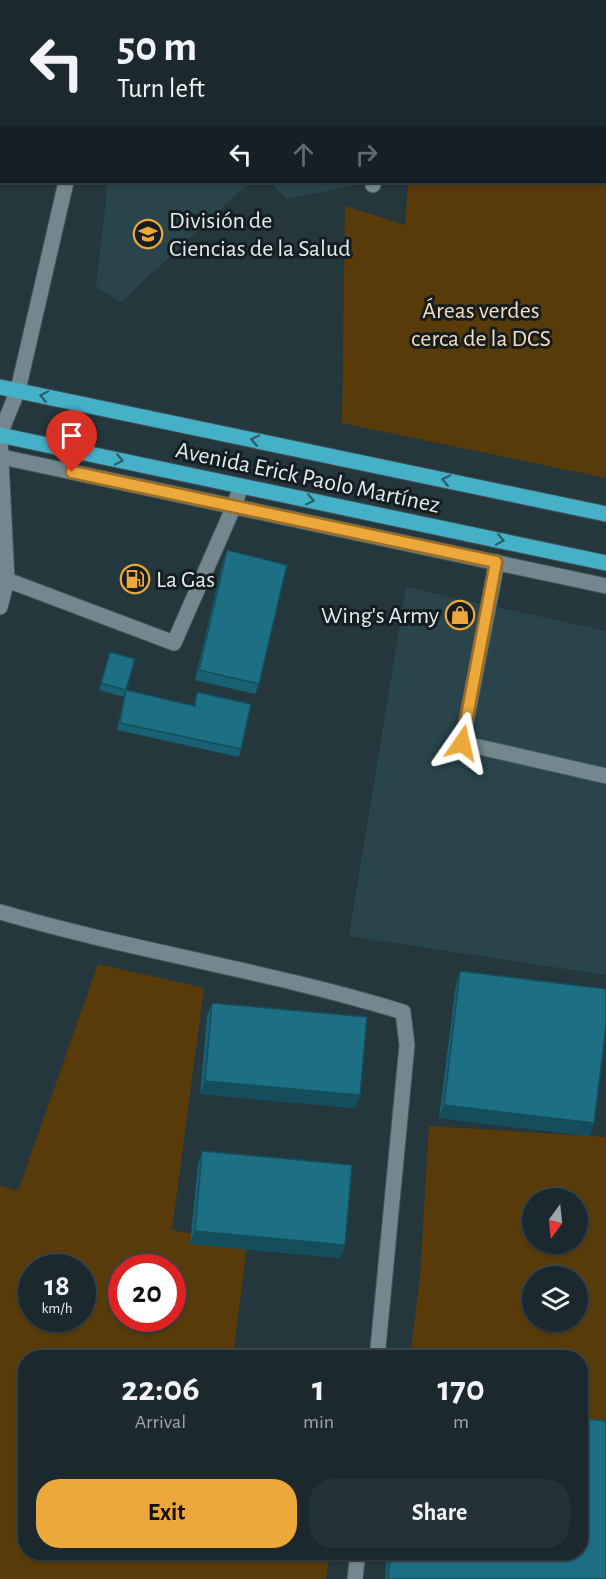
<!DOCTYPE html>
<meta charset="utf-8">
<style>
body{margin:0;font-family:"Alegreya Sans",sans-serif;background:#243136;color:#f1f3f6;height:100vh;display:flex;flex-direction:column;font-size:22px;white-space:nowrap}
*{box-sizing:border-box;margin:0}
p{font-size:20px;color:#a0a6aa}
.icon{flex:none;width:33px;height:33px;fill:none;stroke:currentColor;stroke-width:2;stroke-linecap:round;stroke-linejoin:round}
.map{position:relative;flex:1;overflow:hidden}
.drawer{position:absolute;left:18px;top:1350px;width:570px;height:210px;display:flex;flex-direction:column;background:#1b292e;border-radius:24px;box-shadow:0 2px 4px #0004,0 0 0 2px #39454a}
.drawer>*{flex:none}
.banner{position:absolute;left:0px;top:0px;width:606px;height:183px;box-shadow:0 2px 4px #0004,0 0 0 2px #39454a;background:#1b292e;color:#f1f3f6;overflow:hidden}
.needle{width:39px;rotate:195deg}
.tools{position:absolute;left:522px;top:1188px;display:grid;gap:12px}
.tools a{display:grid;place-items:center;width:66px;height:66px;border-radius:50%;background:#1b292e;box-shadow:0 2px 4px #0004,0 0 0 2px #39454a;font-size:30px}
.speed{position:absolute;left:18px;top:1254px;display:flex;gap:12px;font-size:30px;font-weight:700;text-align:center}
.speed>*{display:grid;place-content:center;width:78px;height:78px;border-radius:50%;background:#1b292e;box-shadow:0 2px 4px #0004,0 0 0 2px #39454a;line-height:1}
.speed small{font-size:15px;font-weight:400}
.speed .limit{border:9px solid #d22;background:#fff;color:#111}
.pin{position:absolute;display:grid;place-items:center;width:51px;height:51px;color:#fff;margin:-62px -26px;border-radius:50% 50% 50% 0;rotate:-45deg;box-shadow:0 0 6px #0007}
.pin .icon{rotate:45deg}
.me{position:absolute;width:66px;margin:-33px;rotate:11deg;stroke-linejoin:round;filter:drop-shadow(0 0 4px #0008)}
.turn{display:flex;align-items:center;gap:21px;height:126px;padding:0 18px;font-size:27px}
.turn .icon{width:78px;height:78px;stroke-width:2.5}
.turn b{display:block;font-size:42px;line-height:51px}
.lanes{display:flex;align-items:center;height:57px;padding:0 18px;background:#0003;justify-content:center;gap:30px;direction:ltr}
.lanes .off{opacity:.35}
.eta{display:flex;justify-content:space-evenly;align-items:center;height:102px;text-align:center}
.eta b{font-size:36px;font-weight:700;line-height:42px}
.cta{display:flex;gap:12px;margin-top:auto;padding:12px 18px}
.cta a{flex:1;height:69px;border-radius:24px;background:#eda83c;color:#111;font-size:24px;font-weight:700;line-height:69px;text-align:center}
.cta a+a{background:#243136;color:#f1f3f6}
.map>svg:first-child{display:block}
.built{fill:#29444b}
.green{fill:#593b0a;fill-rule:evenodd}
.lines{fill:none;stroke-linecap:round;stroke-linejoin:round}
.minor-casing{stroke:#435459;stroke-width:17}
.major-casing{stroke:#435459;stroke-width:17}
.minor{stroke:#73888e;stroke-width:15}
.major{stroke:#45b1c9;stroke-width:15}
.wall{fill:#196072}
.shaded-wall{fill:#144e5c}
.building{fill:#1d7084;stroke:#144e5c;stroke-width:1.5}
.oneway{stroke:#2b606c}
.route-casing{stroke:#9a6d27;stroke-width:15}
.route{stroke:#eda83c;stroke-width:10}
.labels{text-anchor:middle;stroke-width:6;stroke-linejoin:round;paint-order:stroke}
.poi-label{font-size:24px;fill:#e1ecf0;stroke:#151d20;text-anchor:start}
.park-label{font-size:24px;fill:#f7ddbb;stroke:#151d20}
.street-label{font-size:24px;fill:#e1ecf0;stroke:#151d20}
</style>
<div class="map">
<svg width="606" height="1579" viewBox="0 0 606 1579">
<rect width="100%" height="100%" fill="#24373d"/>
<!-- built -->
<path class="built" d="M 108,182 L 250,182 L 121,302 L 96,287 Z
M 270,182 L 353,182 L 355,185 L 287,199 Z
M 406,587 L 606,631 L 606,975 L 349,936 Z"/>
<!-- green -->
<path class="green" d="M 421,0 L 606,0 L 606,478 L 342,423 L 345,206 L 405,225 L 408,182 L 604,182 L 604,2 Z
M 98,964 L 204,988 L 172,1230 L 247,1244 L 233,1357 L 26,1358 L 26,1552 L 330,1553 L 326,1579 L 0,1579 L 0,1186 L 18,1191 ZM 32,1268 L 82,1268 L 82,1318 L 32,1318 ZM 122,1268 L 172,1268 L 172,1318 L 122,1318 Z
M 429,1126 L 606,1137 L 606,1434 L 581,1432 L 580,1358 L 410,1358 L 420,1278 ZM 532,1198 L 578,1198 L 578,1244 L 532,1244 ZM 532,1276 L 578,1276 L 578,1322 L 532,1322 Z"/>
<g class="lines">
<!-- minor casing -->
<g class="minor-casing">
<path id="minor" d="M 296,0 L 302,2
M 107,2 L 107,0
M 371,2 L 371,0
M 373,182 L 373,185
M 0,434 L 18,390 L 66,182
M 0,439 L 7,580 L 0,607
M 2,457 L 606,586
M 497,562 L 462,743 L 606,776
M 7,580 L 174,643 L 234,506 L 241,486
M 0,912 C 133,951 270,971 403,1012 L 407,1045 L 377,1358
M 355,1579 L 358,1552"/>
</g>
<!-- major casing -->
<g class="major-casing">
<path id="major" d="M 0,387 L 606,514
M 0,435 L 606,563"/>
</g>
<!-- minor -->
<use href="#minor" class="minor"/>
<!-- major -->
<use href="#major" class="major"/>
</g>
<!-- wall -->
<path class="wall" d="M 227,550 L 259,684 L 255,694 L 195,680 L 223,561 Z
M 110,652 L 126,690 L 194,706 L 197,692 L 241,749 L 239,757 L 117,730 L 124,697 L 99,690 Z
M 460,971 L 590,1136 L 439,1118 L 456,984 Z
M 212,1003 L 360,1095 L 355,1108 L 200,1094 L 207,1016 Z
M 202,1151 L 345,1245 L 340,1258 L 190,1244 L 198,1164 Z
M 387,1552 L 580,1552 L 606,1579 L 385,1579 Z"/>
<!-- shaded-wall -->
<path class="shaded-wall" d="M 205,1081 L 360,1095 L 355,1108 L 200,1094 Z
M 444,1105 L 594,1123 L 590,1136 L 439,1118 Z
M 195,1231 L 345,1245 L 340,1258 L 190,1244 Z"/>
<!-- building -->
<path class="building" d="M 227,550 L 287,565 L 259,684 L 199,670 Z
M 110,652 L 135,659 L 126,690 L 195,706 L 197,692 L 251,704 L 241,749 L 120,723 L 126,690 L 101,683 Z
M 460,971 L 606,989 L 606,1026 L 594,1123 L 444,1105 Z
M 212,1003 L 367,1017 L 360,1095 L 205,1081 Z
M 202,1151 L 352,1165 L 345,1245 L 195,1231 Z
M 580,1418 L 606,1421 L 606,1579 L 388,1579 L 391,1552 L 580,1552 Z"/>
<!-- one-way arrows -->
<defs><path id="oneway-chevron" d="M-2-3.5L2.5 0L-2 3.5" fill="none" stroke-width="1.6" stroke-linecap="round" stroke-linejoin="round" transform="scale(1.5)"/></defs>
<g class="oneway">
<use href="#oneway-chevron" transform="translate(44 396) rotate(-168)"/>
<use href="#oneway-chevron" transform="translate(255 440) rotate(-168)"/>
<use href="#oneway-chevron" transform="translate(119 460) rotate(12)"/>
<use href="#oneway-chevron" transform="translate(446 480) rotate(-168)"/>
<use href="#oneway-chevron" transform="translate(310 500) rotate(12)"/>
<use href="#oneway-chevron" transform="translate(500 540) rotate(12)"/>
</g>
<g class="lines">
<!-- route casing -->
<g class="route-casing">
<path id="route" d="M 72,472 L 496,562 L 462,743"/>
</g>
<!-- route -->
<use href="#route" class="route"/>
</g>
<!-- icons -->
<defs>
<g id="university-ring" transform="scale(1.5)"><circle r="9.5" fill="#151d20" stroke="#eda83c" stroke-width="1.5"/><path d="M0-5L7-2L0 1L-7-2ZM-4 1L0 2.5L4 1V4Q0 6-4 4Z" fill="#eda83c"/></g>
<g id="fuel-ring" transform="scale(1.5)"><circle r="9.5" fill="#151d20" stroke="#eda83c" stroke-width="1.5"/><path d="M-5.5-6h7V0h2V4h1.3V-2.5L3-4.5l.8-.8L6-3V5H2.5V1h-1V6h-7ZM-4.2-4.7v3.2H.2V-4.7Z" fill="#eda83c"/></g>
<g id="shop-ring" transform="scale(1.5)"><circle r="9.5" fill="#151d20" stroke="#eda83c" stroke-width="1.5"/><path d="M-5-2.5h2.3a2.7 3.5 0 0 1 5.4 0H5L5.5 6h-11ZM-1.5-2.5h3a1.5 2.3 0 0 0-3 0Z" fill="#eda83c"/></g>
</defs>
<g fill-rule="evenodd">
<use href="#university-ring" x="148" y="234"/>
<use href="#fuel-ring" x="135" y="579"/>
<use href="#shop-ring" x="460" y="615"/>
</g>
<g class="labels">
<!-- poi labels -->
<g class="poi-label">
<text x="169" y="228">División de<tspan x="169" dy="28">Ciencias de la Salud</tspan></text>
<text x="156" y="587">La Gas</text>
<text x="439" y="623" text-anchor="end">Wing's Army</text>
</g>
<!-- park labels -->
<g class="park-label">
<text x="481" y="318">Áreas verdes<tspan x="481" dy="28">cerca de la DCS</tspan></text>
</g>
<!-- street labels -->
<g class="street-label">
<text transform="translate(308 477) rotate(12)" y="8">Avenida Erick Paolo Martínez</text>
</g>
</g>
</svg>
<div class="tools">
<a><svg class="needle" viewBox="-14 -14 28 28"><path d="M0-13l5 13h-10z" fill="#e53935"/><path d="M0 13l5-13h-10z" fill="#a0a6aa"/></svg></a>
<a><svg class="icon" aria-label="layers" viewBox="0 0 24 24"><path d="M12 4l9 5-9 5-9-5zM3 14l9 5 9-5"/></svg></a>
</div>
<div class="speed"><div>18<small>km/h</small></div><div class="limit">20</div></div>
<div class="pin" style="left:72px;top:472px;background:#d93025"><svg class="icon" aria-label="arrive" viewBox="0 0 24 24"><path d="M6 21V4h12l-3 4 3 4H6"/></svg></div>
<svg class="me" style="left:462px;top:743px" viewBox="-20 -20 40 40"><path d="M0-17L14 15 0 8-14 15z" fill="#eda83c" stroke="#fff" stroke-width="4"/></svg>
<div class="banner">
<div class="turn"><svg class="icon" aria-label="left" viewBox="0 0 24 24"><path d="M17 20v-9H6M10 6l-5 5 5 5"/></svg><div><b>50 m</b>Turn left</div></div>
<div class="lanes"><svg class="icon" aria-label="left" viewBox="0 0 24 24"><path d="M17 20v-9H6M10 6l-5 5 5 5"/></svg><svg class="icon off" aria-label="ahead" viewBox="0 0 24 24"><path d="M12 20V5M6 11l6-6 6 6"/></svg><svg class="icon off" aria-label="right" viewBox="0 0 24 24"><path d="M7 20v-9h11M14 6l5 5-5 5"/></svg></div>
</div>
<section class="drawer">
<div class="eta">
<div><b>22:06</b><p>Arrival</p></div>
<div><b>1</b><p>min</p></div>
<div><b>170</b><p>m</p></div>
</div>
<div class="cta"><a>Exit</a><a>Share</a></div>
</section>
</div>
